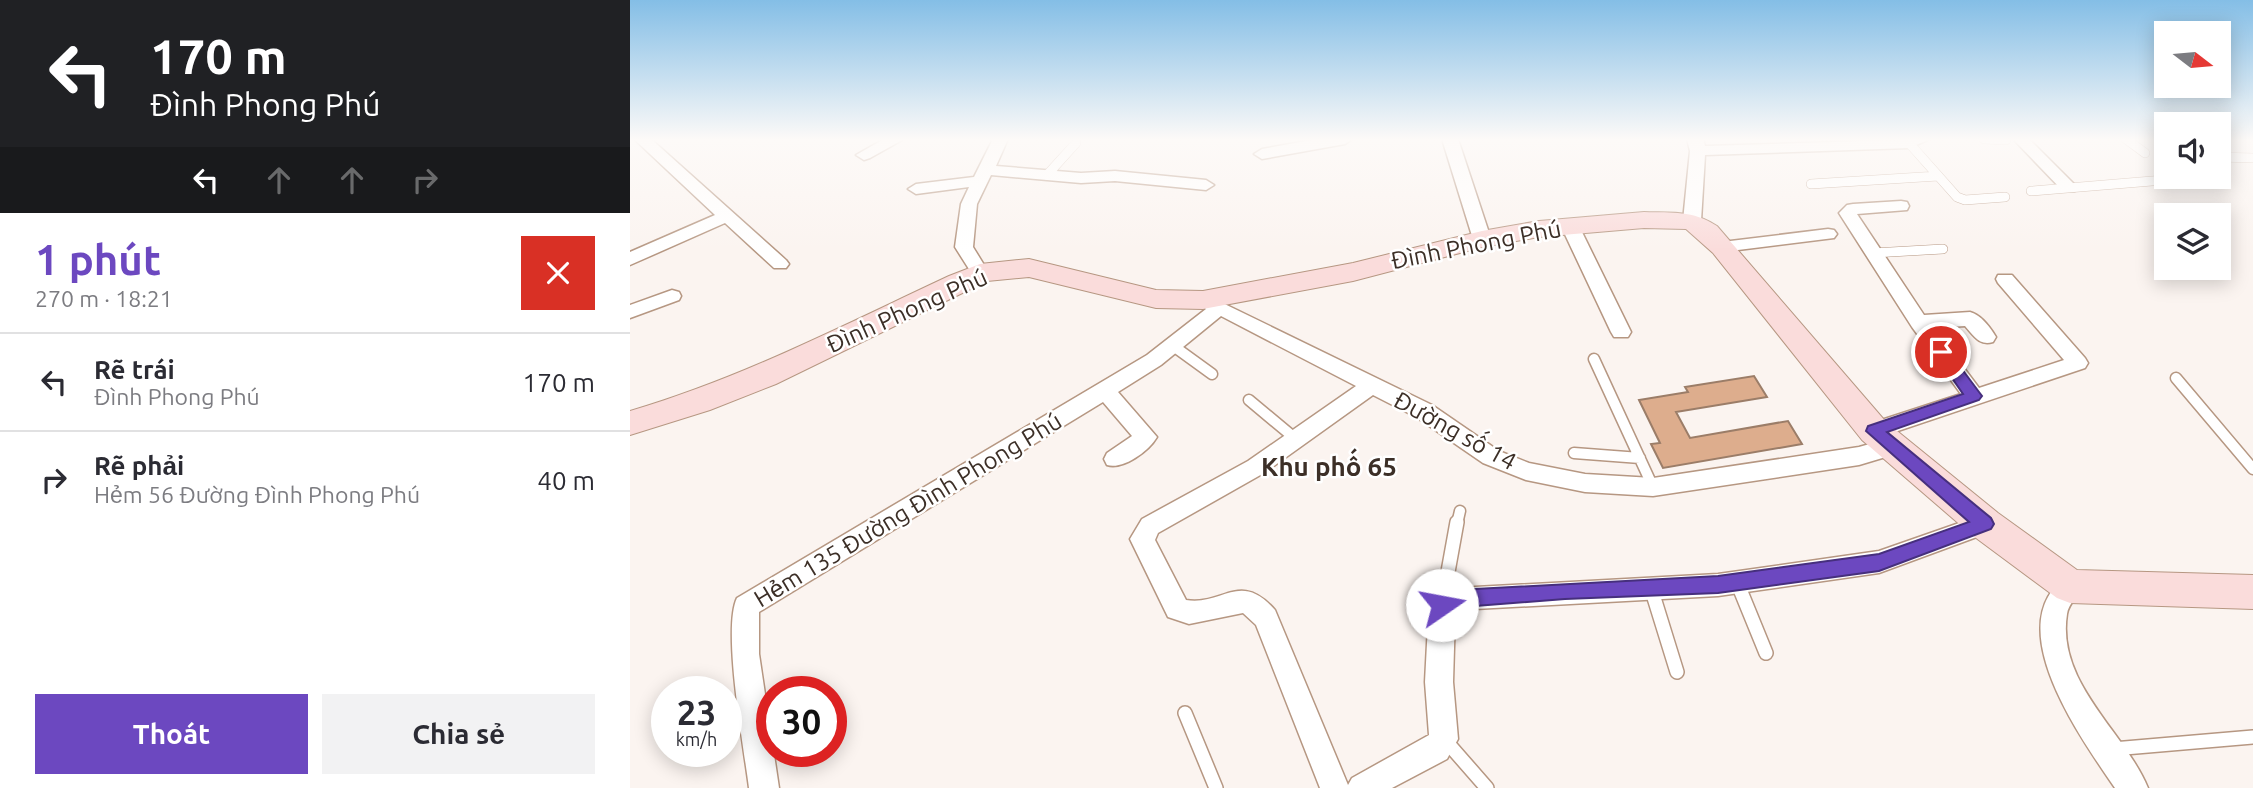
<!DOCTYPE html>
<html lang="vi">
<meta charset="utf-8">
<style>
body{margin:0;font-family:Ubuntu,sans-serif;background:#f2f2f3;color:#2b2b33;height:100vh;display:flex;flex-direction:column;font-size:26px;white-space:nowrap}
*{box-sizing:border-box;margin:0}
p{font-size:23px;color:#7c7c81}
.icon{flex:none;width:38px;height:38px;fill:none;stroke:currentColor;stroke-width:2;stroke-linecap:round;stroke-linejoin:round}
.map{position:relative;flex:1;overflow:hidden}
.panel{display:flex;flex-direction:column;background:#fff;width:630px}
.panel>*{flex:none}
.hud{background:#202124;color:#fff;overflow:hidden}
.needle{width:46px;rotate:106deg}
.fabs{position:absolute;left:1524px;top:21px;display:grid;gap:14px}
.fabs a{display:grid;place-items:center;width:77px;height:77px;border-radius:0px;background:#fff;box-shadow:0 4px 18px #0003;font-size:35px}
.speed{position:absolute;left:21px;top:676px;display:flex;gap:14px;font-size:35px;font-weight:700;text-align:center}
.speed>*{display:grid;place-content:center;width:91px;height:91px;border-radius:50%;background:#fff;box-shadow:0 4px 18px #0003;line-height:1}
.speed small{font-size:18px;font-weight:400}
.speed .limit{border:10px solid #d22;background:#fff;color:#111}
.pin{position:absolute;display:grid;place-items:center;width:60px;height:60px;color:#fff;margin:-30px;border:4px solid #fff;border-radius:50%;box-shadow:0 2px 7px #0007}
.me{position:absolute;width:77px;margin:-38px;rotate:78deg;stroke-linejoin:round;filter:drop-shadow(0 0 5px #0008)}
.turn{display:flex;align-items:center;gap:24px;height:147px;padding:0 35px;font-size:32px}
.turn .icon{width:91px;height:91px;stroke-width:2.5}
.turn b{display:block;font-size:49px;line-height:60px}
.lanes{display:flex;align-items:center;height:66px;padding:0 35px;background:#0003;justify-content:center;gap:35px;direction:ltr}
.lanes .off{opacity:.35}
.round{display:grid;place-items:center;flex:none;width:74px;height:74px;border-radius:0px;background:#f2f2f3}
.headline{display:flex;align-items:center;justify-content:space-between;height:119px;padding:0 35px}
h1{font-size:42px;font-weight:700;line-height:52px;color:#6c48c0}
.button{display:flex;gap:14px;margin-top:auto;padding:14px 35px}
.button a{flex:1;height:80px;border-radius:0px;background:#6c48c0;color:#fff;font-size:28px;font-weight:700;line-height:80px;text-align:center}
.button a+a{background:#f2f2f3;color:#2b2b33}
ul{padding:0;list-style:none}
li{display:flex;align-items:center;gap:21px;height:98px;padding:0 35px;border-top:2px solid #e1e1e2}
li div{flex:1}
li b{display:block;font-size:26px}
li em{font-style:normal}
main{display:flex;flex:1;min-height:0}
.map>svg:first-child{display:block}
.building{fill:#ddad8d;stroke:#9b7d68;stroke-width:2}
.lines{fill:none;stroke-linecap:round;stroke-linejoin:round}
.lane-far2-casing{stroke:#b69782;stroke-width:10}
.lane-far1-casing{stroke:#b69782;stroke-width:13}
.lane-casing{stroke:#b69782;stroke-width:16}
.street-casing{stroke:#b69782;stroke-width:3}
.secondary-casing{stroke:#b69782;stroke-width:2}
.lane-far2{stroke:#fff;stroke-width:9}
.lane-far1{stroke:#fff;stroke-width:10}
.lane{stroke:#fff;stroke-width:13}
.street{fill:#fff;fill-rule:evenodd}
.secondary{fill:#fadcdb;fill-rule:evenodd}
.route{fill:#6c48c0;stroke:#462f7d;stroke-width:2}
.labels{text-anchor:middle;stroke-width:5;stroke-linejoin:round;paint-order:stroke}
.street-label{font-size:24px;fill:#3c2f27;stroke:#fff}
.neighbourhood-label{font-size:26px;font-weight:bold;fill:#3c2f27;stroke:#fff}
</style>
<main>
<section class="panel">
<div class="hud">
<div class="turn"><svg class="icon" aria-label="left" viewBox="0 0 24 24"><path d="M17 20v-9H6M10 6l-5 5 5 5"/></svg><div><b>170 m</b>Đình Phong Phú</div></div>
<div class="lanes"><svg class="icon" aria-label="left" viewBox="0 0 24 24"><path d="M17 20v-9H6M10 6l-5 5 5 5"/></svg><svg class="icon off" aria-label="ahead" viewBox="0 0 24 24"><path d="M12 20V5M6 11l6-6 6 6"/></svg><svg class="icon off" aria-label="ahead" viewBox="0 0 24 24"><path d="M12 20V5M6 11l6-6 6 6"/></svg><svg class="icon off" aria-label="right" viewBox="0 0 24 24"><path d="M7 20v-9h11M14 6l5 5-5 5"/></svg></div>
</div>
<div class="headline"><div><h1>1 phút</h1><p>270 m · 18:21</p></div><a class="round" style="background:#d93025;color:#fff"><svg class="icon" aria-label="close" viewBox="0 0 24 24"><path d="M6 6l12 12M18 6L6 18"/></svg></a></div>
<ul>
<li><svg class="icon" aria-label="left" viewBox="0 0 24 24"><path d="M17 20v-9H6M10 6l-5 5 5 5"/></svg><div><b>Rẽ trái</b><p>Đình Phong Phú</p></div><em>170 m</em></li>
<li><svg class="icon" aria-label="right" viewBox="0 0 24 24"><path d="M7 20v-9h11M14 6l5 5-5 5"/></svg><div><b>Rẽ phải</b><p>Hẻm 56 Đường Đình Phong Phú</p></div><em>40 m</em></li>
</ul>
<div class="button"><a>Thoát</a><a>Chia sẻ</a></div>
</section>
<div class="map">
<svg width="1623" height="788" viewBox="0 0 1623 788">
<rect width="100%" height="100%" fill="#fbf4f0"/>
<!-- building -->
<path class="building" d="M 1124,376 L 1137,397 L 1046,412 L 1060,438 L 1158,421 L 1172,444 L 1033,468 L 1021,444 L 1030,443 L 1009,400 L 1058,392 L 1055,387 Z"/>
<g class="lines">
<!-- lane-far2 casing -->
<g class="lane-far2-casing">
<path id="lane-far2" d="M 1354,139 L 1376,140
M 1496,139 L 1515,153
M 1279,143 L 1327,197 L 1335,200 L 1375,197
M 1589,157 L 1623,158
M 417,175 L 446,143
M 1181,184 L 1308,176
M 1401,191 L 1534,180
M 1243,253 L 1313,249"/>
</g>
<!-- lane-far1 casing -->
<g class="lane-far1-casing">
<path id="lane-far1" d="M 542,345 L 582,374
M 964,359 L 1023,487
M 1546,378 L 1623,469
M 619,400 L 667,440
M 944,453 L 1010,458
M 827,524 L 830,511"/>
</g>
<!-- lane casing -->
<g class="lane-casing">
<path id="lane" d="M 1107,582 L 1136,653
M 1021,588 L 1047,672
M 812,605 L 827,522
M 555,713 L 586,788
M 815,740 L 857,788
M 1483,749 L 1623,737"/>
</g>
<!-- street casing -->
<g class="street-casing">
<path id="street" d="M 4,139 L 21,139 L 156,260 L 159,264 L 156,268 L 144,268 L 95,223 L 0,265 L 0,252 L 85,215 Z
M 254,139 L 274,139 L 240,158 L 234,160 L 226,155 Z
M 363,139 L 378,139 L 366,166 L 451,173 L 485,171 L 576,180 L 584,185 L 576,190 L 485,181 L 451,183 L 361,175 L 347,204 L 343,247 L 359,273 L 350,279 L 344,277 L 325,247 L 331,204 L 339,187 L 286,194 L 278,189 L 286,184 L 344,177 Z
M 687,139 L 722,139 L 715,144 L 632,159 L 624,154 L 632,149 Z
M 812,139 L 828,139 L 861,239 L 858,243 L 846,243 L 843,239 Z
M 1057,139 L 1073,139 L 1075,146 L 1300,139 L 1279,148 L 1075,155 L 1071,221 L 1062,226 L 1053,221 L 1060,151 Z
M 1383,139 L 1399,139 L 1445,185 L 1447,188 L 1445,191 L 1433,191 Z
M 1271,201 L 1277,202 L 1279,206 L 1277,210 L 1227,214 L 1294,315 L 1340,312 C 1351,315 1360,327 1366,337 L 1363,342 C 1349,346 1344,336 1335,326 L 1304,328 L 1349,388 L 1434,360 L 1368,283 L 1366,279 L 1368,275 L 1382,275 L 1455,358 L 1458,363 L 1455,368 L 1244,439 L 1236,437 L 1233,431 L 1236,425 L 1331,394 L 1282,327 L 1209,213 L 1217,205 L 1223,204 Z
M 940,221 L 949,226 L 1001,332 L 998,337 L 984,337 L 981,332 L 931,226 Z
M 1198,229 L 1204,230 L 1207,234 L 1204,238 L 1092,252 L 1083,247 L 1092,242 Z
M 42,290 L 49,292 L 51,296 L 49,300 L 0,318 L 0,305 Z
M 576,295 L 802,405 L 869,451 L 899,463 L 955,474 L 1023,478 L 1229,447 L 1261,438 L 1269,441 L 1272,447 L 1269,453 L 1229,465 L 1023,496 L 955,492 L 896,480 L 853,463 L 786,417 L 743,395 L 634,473 L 528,533 L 525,540 L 556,600 C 593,606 610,570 645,610 L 718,785 L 722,778 L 799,735 L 795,682 L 799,605 L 803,597 L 845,587 L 1088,574 L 1249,551 L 1355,514 L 1363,517 L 1367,524 L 1363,531 L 1249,573 L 1088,596 L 845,609 L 825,614 L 823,682 L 828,739 L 817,759 L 762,788 L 690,788 L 626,625 L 613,613 L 559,624 L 538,617 L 500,539 L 512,519 L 618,461 L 726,386 L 591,316 L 531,365 L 488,392 L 527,437 C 519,451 493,470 477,465 L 474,459 L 477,453 L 502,436 L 473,402 L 129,612 L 129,654 L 149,788 L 119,788 C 114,748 92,629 107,598 L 517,355 L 576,309 L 567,301 L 569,297 Z
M 1440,575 L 1449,578 L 1453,586 C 1448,595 1438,605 1437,614 C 1426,683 1495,732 1518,788 L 1485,788 C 1455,744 1388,651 1418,597 C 1424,587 1429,579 1440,575 Z"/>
</g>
<!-- secondary casing -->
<g class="secondary-casing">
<path id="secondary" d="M 1014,212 C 1043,213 1062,210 1087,226 L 1256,422 L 1368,513 L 1447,570 L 1623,575 L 1623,609 L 1440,603 L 1427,598 L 1342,535 L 1232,440 L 1083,253 L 1056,229 L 1014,228 L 909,237 L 853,247 L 723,281 L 573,309 L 526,308 L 399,277 L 357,281 L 146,384 L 80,410 L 0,435 L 0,411 C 112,378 214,325 319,276 L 350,264 L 399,259 L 526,290 L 573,291 L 723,263 L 852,231 L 909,221 Z"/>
</g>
<!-- lane-far2 -->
<use href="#lane-far2" class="lane-far2"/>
<!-- lane-far1 -->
<use href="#lane-far1" class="lane-far1"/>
<!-- lane -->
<use href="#lane" class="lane"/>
<!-- street -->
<use href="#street" class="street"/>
<!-- secondary -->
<use href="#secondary" class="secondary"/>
</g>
<!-- sky -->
<linearGradient id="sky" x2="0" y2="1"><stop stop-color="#84bee6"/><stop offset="0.56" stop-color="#fdfaf8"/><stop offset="1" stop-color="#fdfaf8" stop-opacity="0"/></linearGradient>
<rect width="1623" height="250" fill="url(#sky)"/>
<!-- route -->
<path class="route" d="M 1311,347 L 1317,349 L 1349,392 L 1352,396 L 1349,400 L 1257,432 L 1361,518 L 1364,524 L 1361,529 L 1249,571 L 1088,593 L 935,599 L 845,606 L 812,614 L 805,611 L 802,605 L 805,599 L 845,589 L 1088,576 L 1249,554 L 1339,522 L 1236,431 L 1238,426 L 1333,394 L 1304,352 Z"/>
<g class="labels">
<!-- street labels -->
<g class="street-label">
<text transform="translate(846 245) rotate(-11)" y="8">Đình Phong Phú</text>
<text transform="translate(277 311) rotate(-24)" y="8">Đình Phong Phú</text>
<text transform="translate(825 431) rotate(29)" y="8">Đường số 14</text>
<text transform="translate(278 510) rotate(-31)" y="8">Hẻm 135 Đường Đình Phong Phú</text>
</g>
<!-- neighbourhood labels -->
<g class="neighbourhood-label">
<text x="699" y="476">Khu phố 65</text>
</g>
</g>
</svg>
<div class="fabs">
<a><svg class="needle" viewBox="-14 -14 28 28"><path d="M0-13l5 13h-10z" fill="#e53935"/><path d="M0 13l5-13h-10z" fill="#7c7c81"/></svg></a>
<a><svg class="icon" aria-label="sound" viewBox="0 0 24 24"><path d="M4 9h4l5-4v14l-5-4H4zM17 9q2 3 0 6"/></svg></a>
<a><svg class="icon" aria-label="layers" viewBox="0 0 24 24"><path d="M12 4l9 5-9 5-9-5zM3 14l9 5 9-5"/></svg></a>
</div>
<div class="speed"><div>23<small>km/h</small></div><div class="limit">30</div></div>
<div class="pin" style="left:1311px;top:352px;background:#d93025"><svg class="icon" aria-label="arrive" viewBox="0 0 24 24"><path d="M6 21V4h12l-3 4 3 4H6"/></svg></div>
<svg class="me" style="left:812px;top:605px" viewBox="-20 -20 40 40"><circle r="19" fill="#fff"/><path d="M0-13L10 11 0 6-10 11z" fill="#6c48c0"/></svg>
</div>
</main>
